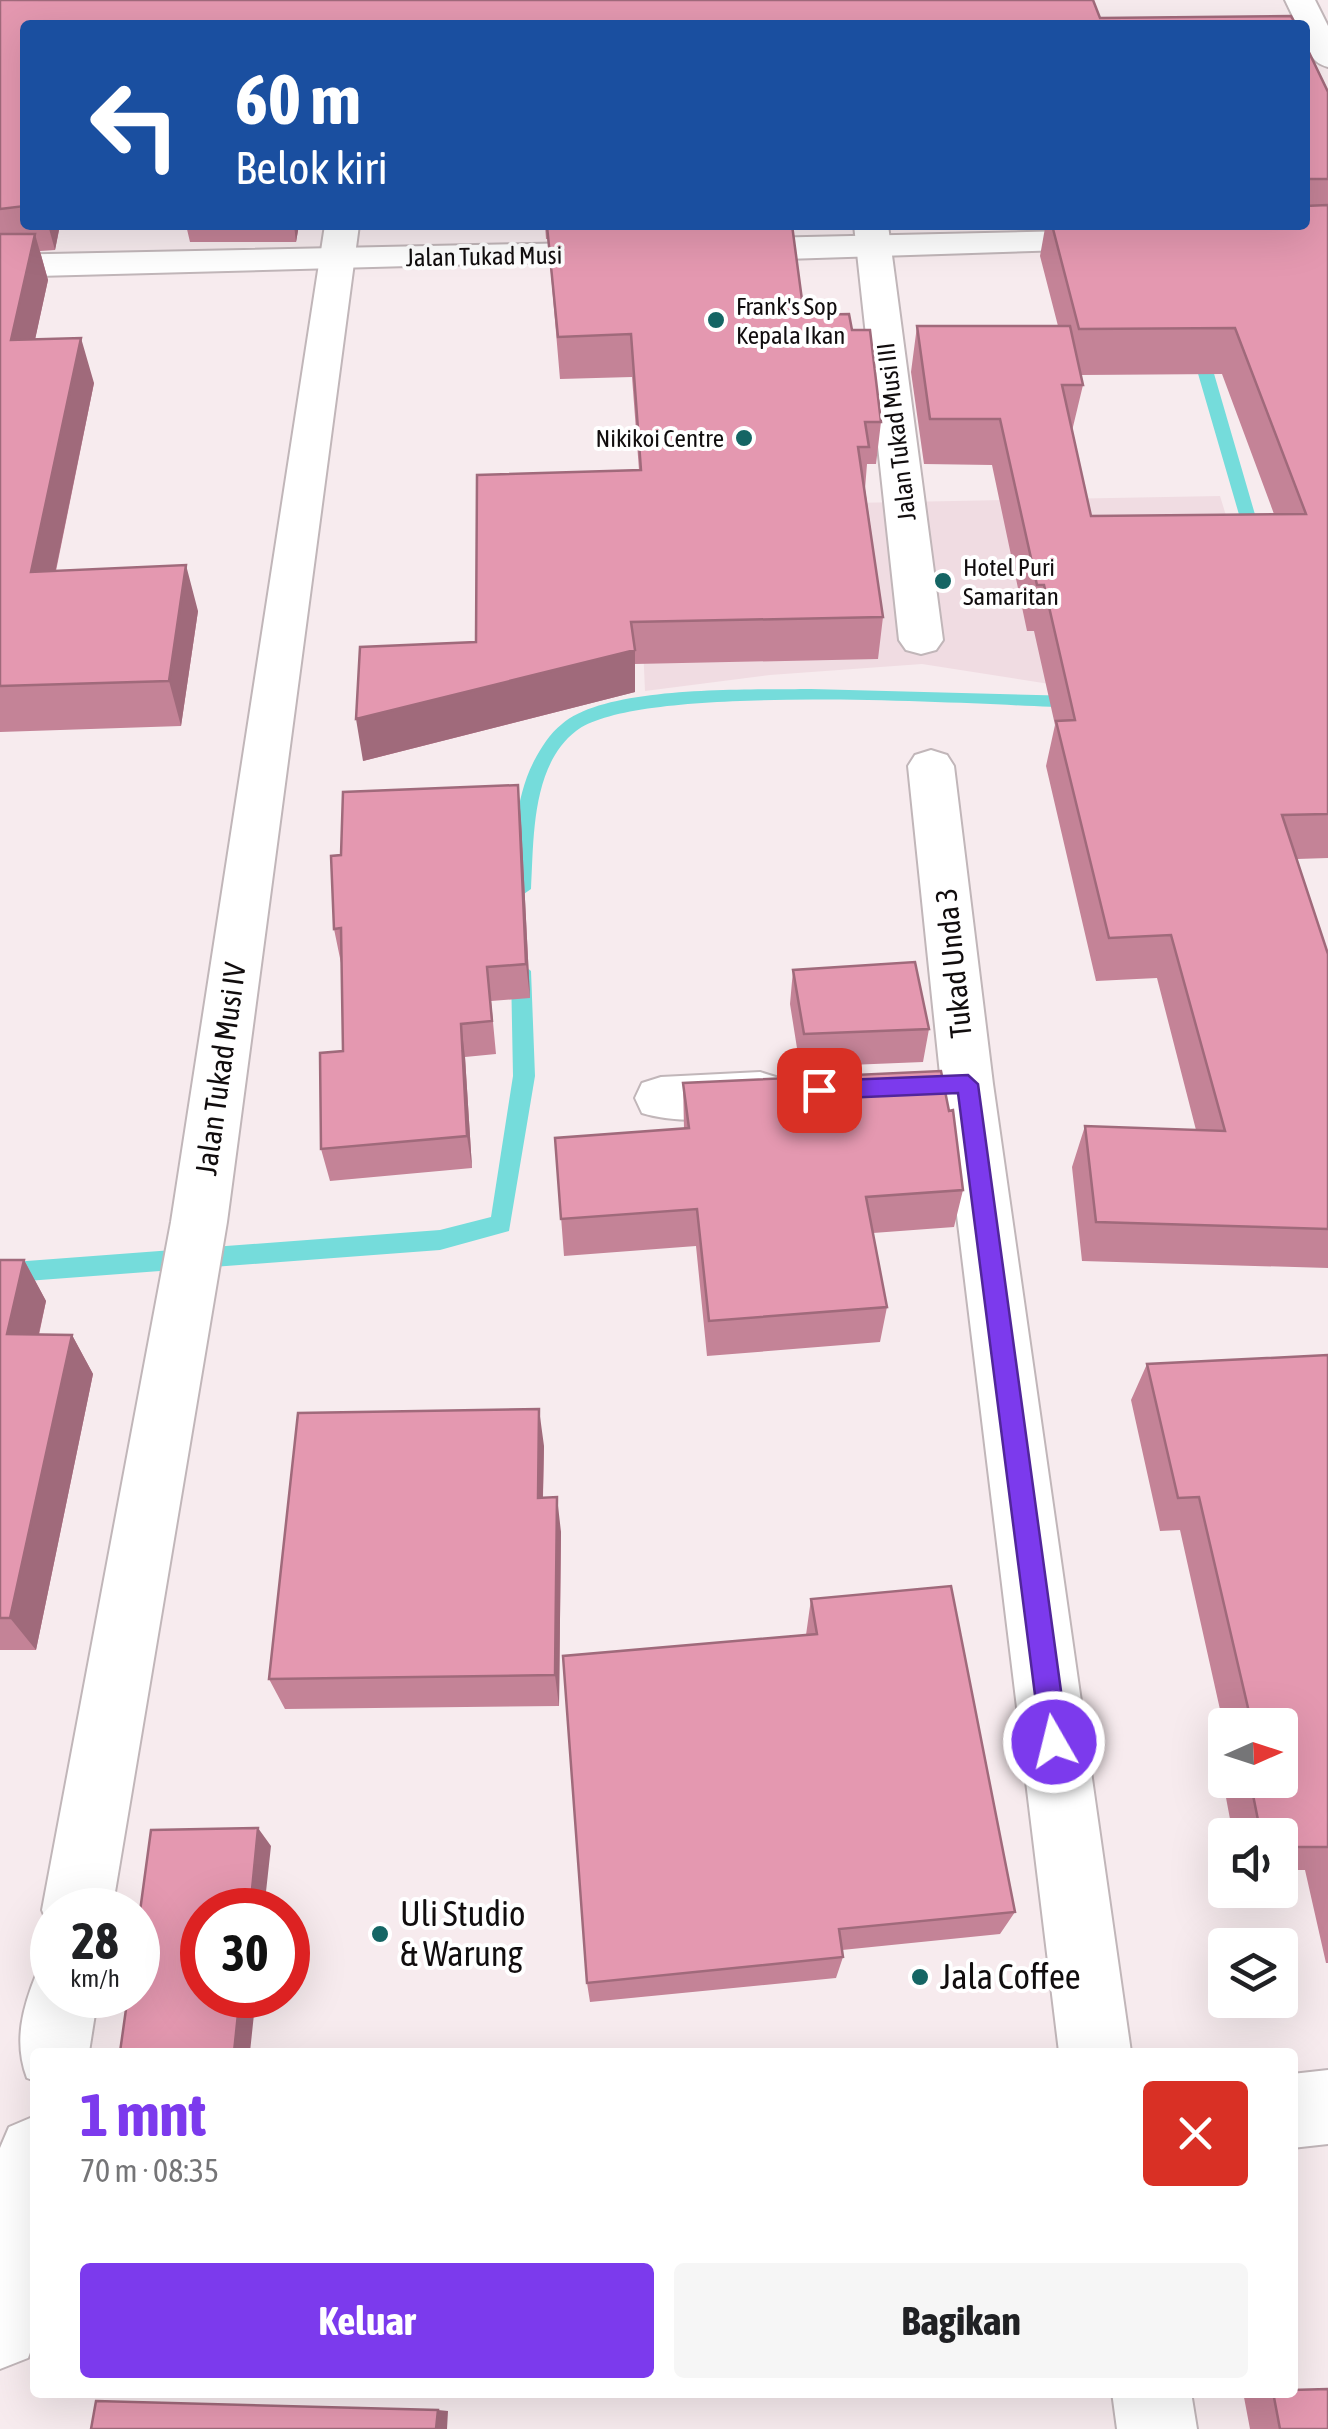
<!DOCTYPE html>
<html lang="id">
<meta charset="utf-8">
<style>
body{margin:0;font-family:"Asap Condensed",sans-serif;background:#f6f6f6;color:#202124;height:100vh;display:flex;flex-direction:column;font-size:38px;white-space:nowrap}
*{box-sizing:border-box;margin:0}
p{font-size:32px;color:#757577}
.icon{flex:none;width:55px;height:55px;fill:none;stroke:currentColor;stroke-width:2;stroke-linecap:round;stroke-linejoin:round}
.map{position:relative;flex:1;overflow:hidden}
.drawer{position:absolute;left:30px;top:2048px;width:1268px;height:350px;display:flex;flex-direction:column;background:#fff;border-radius:10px;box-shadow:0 10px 40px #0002}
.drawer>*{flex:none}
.banner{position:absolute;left:20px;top:20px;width:1290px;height:210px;border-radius:10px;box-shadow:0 10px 40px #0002;background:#1a4fa0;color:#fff;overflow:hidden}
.needle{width:65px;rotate:87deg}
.controls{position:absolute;left:1208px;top:1708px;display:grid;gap:20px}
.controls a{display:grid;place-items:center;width:90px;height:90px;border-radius:10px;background:#fff;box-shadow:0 10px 40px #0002;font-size:50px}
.speed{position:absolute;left:30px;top:1888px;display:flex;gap:20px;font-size:50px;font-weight:700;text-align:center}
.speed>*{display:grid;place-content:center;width:130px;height:130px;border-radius:50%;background:#fff;box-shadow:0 10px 40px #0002;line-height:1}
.speed small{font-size:25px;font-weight:400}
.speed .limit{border:15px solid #d22;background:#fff;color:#111}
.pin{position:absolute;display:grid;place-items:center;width:85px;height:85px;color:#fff;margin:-42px;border-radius:20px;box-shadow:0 5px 15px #0006}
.me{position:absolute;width:110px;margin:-55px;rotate:352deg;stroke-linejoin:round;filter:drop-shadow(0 0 8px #0008)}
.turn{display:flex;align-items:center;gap:35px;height:210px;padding:0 50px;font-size:45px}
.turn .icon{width:130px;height:130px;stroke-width:2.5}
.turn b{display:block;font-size:70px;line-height:85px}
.round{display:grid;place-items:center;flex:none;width:105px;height:105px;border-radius:10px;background:#f6f6f6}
.head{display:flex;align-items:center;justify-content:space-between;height:170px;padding:0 50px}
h1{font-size:60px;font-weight:700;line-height:75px;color:#7c3aed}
.button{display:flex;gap:20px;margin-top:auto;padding:20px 50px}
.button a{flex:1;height:115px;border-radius:10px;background:#7c3aed;color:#fff;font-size:40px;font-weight:700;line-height:115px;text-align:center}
.button a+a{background:#f6f6f6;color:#202124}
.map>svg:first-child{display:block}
.built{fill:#f0dce2}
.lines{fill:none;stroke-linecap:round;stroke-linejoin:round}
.stream{fill:#75dcdb;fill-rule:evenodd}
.minor-casing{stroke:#c1b6b9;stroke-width:4}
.tertiary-casing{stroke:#c1b6b9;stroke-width:4}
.minor{fill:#fff;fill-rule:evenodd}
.tertiary{fill:#fff;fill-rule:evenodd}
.wall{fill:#c48397;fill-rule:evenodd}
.shaded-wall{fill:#a06a7b}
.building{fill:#e498b0;stroke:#a06a7b;stroke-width:2.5}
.route{fill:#7c3aed;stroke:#51269a;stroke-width:2.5}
.poi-dot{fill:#156564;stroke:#fff;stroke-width:4}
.labels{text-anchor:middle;stroke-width:8;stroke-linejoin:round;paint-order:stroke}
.far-street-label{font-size:25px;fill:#110d0e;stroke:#fff}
.far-poi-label{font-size:25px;fill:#110d0e;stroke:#fff;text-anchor:start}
.street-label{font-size:30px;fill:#110d0e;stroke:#fff}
.near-poi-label{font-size:35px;fill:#110d0e;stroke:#fff;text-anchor:start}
</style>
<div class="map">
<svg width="1328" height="2429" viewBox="0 0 1328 2429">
<rect width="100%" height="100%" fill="#f7ebee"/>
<!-- built -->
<path class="built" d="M 1220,496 L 1269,655 L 1056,685 L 922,664 L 770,675 L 645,691 L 637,507 Z"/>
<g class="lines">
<!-- stream -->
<path class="stream" d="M 1200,348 L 1208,353 L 1263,542 L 1261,546 L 1249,546 L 1247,542 L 1192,353 Z
M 811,689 L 1077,696 L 1086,702 L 1077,708 C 984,705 640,681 576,731 C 531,766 534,839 531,889 L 521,896 L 514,894 L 511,889 C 514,846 514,800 534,761 C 541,748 550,733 562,724 C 607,685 751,690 811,689 Z
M 521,963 L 531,971 L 535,1076 L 509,1231 L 440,1250 L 0,1283 L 0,1263 L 440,1230 L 491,1217 L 513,1076 L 511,971 Z"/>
<!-- minor casing -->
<g class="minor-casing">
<path id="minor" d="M 1285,0 L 1315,0 L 1328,26 L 1328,67 C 1308,62 1305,44 1305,25 L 1297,25 Z
M 325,225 L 359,225 L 227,1222 L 112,1910 L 52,1910 L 52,1934 L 42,1910 L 171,1222 Z
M 854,225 L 888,225 L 943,640 L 936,650 L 921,654 L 906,650 L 899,640 Z
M 931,750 L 947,755 L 954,766 L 993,1084 L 1131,2052 L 1059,2052 L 941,1084 L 908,766 L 915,755 Z
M 760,1072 L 779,1078 L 786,1093 L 779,1108 C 741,1120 680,1125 642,1113 L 635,1098 L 642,1083 L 661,1077 Z
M 52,1964 L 52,1995 L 98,1995 L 89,2052 L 35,2052 L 35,2081 L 27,2078 C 13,2041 23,2006 38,1970 Z
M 1328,2070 L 1328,2144 L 1292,2148 L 1292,2074 Z
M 35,2116 L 35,2339 L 28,2358 L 0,2369 L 0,2148 L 9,2127 Z
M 1112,2392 L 1191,2392 L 1197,2429 L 1117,2429 Z"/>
</g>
<!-- tertiary casing -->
<g class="tertiary-casing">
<path id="tertiary" d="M 1117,230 L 1129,234 L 1135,241 L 1129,248 L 723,261 L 711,257 L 705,250 L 711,243 L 723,239 Z
M 622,242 L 634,246 L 640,253 L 634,260 L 0,277 L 0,255 Z"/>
</g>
<!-- minor -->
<use href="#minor" class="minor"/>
<!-- tertiary -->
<use href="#tertiary" class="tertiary"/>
</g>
<!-- wall -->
<path class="wall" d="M 0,0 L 1100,18 L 1296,25 L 25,25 L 25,225 L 60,225 L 55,250 L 40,251 L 48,280 L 35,339 L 94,383 L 56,571 L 198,611 L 181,726 L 0,732 Z
M 1305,44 L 1328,92 L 1328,858 L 1297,859 L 1328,954 L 1328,1268 L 1082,1261 L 1072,1167 L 1085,1126 L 1196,1130 L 1157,978 L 1096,981 L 1046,766 L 1055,725 L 1034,631 L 1027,631 L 992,465 L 924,464 L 911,372 L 917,326 L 1058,326 L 1040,256 L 1045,228 L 1034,229 L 1033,225 L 1305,225 ZM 1222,374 L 1274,514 L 1091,516 L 1072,431 L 1083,385 L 1081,375 Z
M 186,225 L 299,225 L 296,242 L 190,242 Z
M 545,225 L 792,225 L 804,315 L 852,330 L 881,422 L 876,464 L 867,464 L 865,489 L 883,617 L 878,659 L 635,664 L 635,692 L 363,761 L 639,470 L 632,377 L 560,379 L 548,239 L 546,239 Z
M 521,820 L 530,998 L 491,1001 L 496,1054 L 465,1057 L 472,1168 L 330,1181 L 321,1149 L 343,1051 L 341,963 L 334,929 L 341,855 Z
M 793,970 L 929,1029 L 923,1062 L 800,1067 L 790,1004 Z
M 683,1083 L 963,1190 L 954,1227 L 873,1233 L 887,1307 L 880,1342 L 707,1356 L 696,1246 L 564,1256 L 555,1138 L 684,1129 Z
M 0,1260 L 24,1260 L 46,1301 L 39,1335 L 72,1335 L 93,1374 L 36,1650 L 0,1650 Z
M 1328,1355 L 1328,1963 L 1326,1963 L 1305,1870 L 1280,1870 L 1280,1835 L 1233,1835 L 1218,1755 L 1225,1746 L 1225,1780 L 1280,1780 L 1280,1725 L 1225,1725 L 1225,1732 L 1180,1530 L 1160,1531 L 1131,1400 L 1147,1364 Z
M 544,1446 L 543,1497 L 561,1532 L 559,1706 L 285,1709 L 269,1679 Z
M 811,1599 L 1015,1912 L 1000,1934 L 842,1950 L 843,1957 L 836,1978 L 590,2002 L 587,1983 L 806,1635 Z
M 1243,2392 L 1292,2392 L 1328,2429 L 1250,2429 Z"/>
<!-- shaded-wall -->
<path class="shaded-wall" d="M 48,225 L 60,225 L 55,250 Z
M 294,225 L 299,225 L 296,242 Z
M 35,234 L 48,280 L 25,386 L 11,340 Z
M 81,338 L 94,383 L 46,617 L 31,572 Z
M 186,565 L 198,611 L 181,726 L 169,681 Z
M 635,650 L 635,692 L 363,761 L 356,719 Z
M 518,785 L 521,820 L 530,998 L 526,964 Z
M 461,1024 L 465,1057 L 472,1168 L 467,1136 Z
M 24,1260 L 46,1301 L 30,1373 L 7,1334 Z
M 72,1335 L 93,1374 L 36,1650 L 10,1618 Z
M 539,1409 L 544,1446 L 542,1533 L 538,1498 Z
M 557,1497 L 561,1532 L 559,1706 L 555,1675 Z
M 258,1828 L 271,1846 L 264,1910 L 250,1910 Z
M 240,1995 L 256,1995 L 250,2052 L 234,2052 Z
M 438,2410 L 448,2411 L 447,2429 L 436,2429 Z"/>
<!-- building -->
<path class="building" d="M 0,0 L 1093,0 L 1100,18 L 1291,16 L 1296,25 L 25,25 L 25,206 L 0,209 Z
M 1305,44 L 1328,92 L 1328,179 L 1305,179 Z
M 1328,205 L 1328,814 L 1282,815 L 1328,954 L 1328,1229 L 1096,1222 L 1085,1126 L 1225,1131 L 1171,935 L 1109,938 L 1056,721 L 1075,720 L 1044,585 L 1037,585 L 1000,419 L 930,419 L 917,326 L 1070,326 L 1083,385 L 1062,385 L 1091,516 L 1306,514 L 1235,328 L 1079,329 L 1052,225 L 1305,225 L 1305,206 Z
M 601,225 L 792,225 L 804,315 L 849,314 L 852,330 L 870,330 L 881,422 L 865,422 L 869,447 L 858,447 L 883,617 L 631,622 L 635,650 L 356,719 L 360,647 L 476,642 L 477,475 L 641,470 L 631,334 L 558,337 L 547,226 Z
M 0,234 L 35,234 L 11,340 L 81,338 L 31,572 L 186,565 L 169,681 L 0,686 Z
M 518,785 L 526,964 L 487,967 L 492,1021 L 461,1024 L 467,1136 L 321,1149 L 320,1053 L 343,1051 L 341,928 L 334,929 L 331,856 L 341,855 L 343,792 Z
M 915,962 L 929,1029 L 804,1034 L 793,970 Z
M 941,1071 L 949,1111 L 953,1110 L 963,1190 L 866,1197 L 887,1307 L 709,1321 L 697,1209 L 561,1219 L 555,1138 L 689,1128 L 683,1083 Z
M 0,1260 L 24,1260 L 7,1334 L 72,1335 L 10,1618 L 0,1618 Z
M 1328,1355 L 1328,1847 L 1280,1847 L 1280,1835 L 1261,1835 L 1250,1780 L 1280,1780 L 1280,1725 L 1252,1725 L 1199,1497 L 1178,1498 L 1147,1364 Z
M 539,1409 L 538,1498 L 557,1497 L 555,1675 L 269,1679 L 298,1413 Z
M 951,1586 L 1015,1912 L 839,1929 L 843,1957 L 587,1983 L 563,1656 L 817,1634 L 811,1599 Z
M 258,1828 L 250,1910 L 202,1910 L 202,1995 L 240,1995 L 234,2052 L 120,2052 L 128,1995 L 138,1995 L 138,1926 L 151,1830 Z
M 1328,2389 L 1328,2429 L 1280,2429 L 1273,2392 L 1292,2392 L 1292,2390 Z
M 96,2401 L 438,2410 L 436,2429 L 91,2429 Z"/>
<!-- route -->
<path class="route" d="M 968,1075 L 978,1084 L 1068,1742 L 1064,1752 L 1054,1756 L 1045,1752 L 1041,1742 L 958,1093 L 819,1099 L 808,1090 L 819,1081 Z"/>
<!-- markers -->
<g class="poi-dot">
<circle cx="716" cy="320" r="10"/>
<circle cx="744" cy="438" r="10"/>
<circle cx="943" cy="581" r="10"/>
<circle cx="380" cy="1934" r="10"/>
<circle cx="920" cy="1977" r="10"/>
</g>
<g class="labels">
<!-- far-street labels -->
<g class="far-street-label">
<text transform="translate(484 256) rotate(-1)" y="9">Jalan Tukad Musi</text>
<text transform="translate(896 432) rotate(-97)" y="9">Jalan Tukad Musi III</text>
</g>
<!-- far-poi labels -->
<g class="far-poi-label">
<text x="736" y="315">Frank's Sop<tspan x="736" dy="29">Kepala Ikan</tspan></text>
<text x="724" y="447" text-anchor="end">Nikikoi Centre</text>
<text x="963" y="576">Hotel Puri<tspan x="963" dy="29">Samaritan</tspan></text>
</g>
<!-- street labels -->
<g class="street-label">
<text transform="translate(954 963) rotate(-96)" y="10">Tukad Unda 3</text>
<text transform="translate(221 1069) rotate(-82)" y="10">Jalan Tukad Musi IV</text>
</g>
<!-- near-poi labels -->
<g class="near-poi-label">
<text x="400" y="1926">Uli Studio<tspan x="400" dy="40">&amp; Warung</tspan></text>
<text x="940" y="1989">Jala Coffee</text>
</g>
</g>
</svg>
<div class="controls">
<a><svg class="needle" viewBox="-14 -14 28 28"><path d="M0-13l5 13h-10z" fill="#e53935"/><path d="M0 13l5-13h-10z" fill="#757577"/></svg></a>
<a><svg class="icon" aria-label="sound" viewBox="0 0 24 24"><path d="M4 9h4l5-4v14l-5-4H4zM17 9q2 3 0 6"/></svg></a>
<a><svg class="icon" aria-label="layers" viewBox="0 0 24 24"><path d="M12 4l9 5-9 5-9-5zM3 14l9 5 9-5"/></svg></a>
</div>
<div class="speed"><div>28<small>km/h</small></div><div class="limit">30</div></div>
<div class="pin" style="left:819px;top:1090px;background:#d93025"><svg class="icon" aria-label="arrive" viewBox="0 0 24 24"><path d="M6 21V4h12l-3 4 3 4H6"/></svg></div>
<svg class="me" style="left:1054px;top:1742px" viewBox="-20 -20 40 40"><circle r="17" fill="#7c3aed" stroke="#fff" stroke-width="3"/><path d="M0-11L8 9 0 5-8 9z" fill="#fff"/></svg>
<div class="banner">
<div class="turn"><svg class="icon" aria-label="left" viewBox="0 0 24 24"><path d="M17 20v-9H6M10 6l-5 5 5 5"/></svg><div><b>60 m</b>Belok kiri</div></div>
</div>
<section class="drawer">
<div class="head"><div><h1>1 mnt</h1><p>70 m · 08:35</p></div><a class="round" style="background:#d93025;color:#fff"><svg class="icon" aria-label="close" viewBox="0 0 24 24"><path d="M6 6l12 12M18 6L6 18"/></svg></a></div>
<div class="button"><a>Keluar</a><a>Bagikan</a></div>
</section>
</div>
